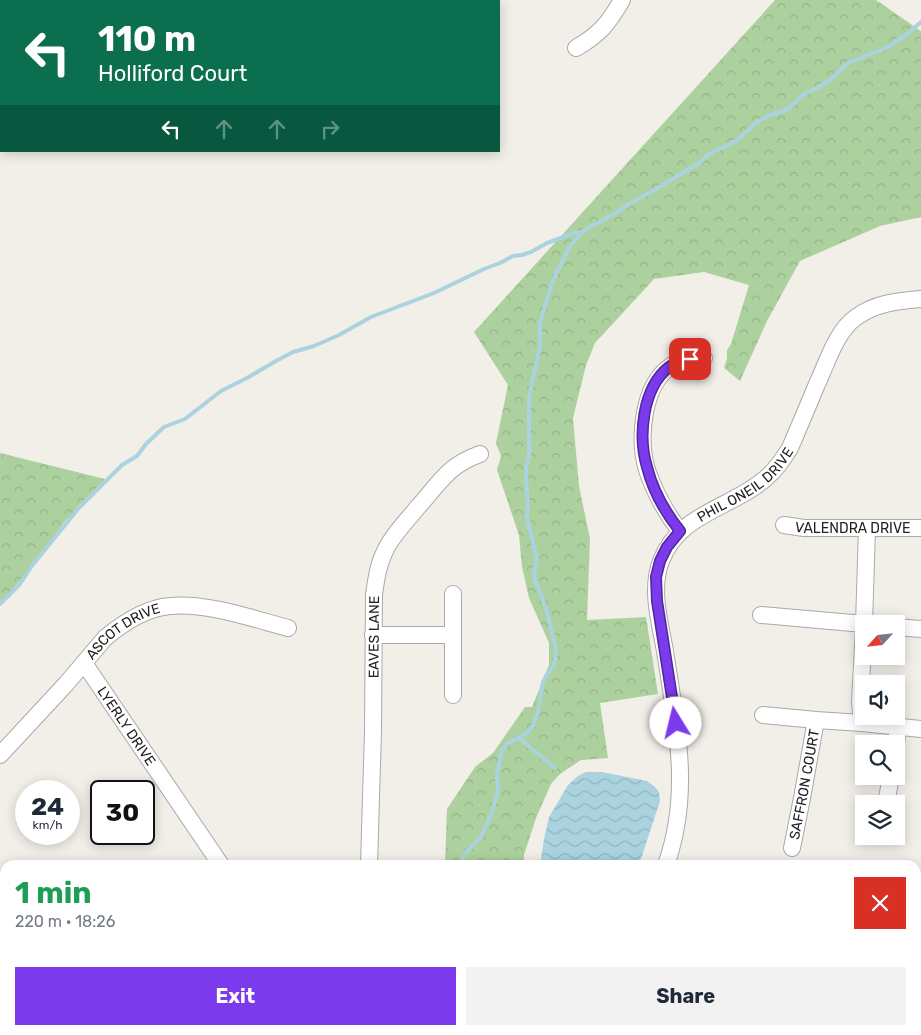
<!DOCTYPE html>
<meta charset="utf-8">
<style>
body{margin:0;font-family:Rubik,sans-serif;background:#f2f2f3;color:#1f2937;height:100vh;display:flex;flex-direction:column;font-size:19px;white-space:nowrap}
*{box-sizing:border-box;margin:0}
p{font-size:16px;color:#747a83}
.icon{flex:none;width:28px;height:28px;fill:none;stroke:currentColor;stroke-width:2;stroke-linecap:round;stroke-linejoin:round}
.map{position:relative;flex:1;overflow:hidden}
.panel{position:absolute;left:0px;top:860px;width:921px;height:175px;display:flex;flex-direction:column;background:#fff;border-radius:15px 15px 0 0;box-shadow:0 2px 12px #0003}
.panel>*{flex:none}
.hud{position:absolute;left:0px;top:0px;width:500px;height:152px;box-shadow:0 2px 12px #0003;background:#0b6e4f;color:#fff;overflow:hidden}
.needle{width:32px;rotate:243deg}
.buttons{position:absolute;left:855px;top:615px;display:grid;gap:10px}
.buttons a{display:grid;place-items:center;width:50px;height:50px;border-radius:0px;background:#fff;box-shadow:0 2px 12px #0003;font-size:25px}
.speed{position:absolute;left:15px;top:780px;display:flex;gap:10px;font-size:25px;font-weight:700;text-align:center}
.speed>*{display:grid;place-content:center;width:65px;height:65px;border-radius:50%;background:#fff;box-shadow:0 2px 12px #0003;line-height:1}
.speed small{font-size:12px;font-weight:400}
.speed .limit{border:2px solid #111;border-radius:8px;background:#fff;color:#111}
.pin{position:absolute;display:grid;place-items:center;width:42px;height:42px;color:#fff;margin:-21px;border-radius:10px;box-shadow:0 2px 8px #0006}
.me{position:absolute;width:55px;margin:-28px;rotate:351deg;stroke-linejoin:round;filter:drop-shadow(0 0 4px #0008)}
.turn{display:flex;align-items:center;gap:18px;height:105px;padding:0 15px;font-size:22px}
.turn .icon{width:65px;height:65px;stroke-width:2.5}
.turn b{display:block;font-size:35px;line-height:42px}
.lanes{display:flex;align-items:center;height:48px;padding:0 15px;background:#0003;justify-content:center;gap:25px;direction:ltr}
.lanes .off{opacity:.35}
.round{display:grid;place-items:center;flex:none;width:52px;height:52px;border-radius:0px;background:#f2f2f3}
.overview{display:flex;align-items:center;justify-content:space-between;height:85px;padding:0 15px}
h1{font-size:30px;font-weight:700;line-height:38px;color:#1e9e55}
.cta{display:flex;gap:10px;margin-top:auto;padding:10px 15px}
.cta a{flex:1;height:58px;border-radius:0px;background:#7c3aed;color:#fff;font-size:20px;font-weight:700;line-height:58px;text-align:center}
.cta a+a{background:#f2f2f3;color:#1f2937}
.map>svg:first-child{display:block}
.forest{fill:url(#forest-crowns)}
.water{fill:url(#water-waves)}
.lines{fill:none;stroke-linecap:round;stroke-linejoin:round}
.stream{stroke:#aad3df;stroke-width:4}
.minor-casing{stroke:#a9a9a9;stroke-width:18}
.minor{stroke:#fff;stroke-width:16}
.route-casing{stroke:#51269a;stroke-width:12}
.route{stroke:#7c3aed;stroke-width:9}
.labels{text-anchor:middle;stroke-width:4.5;stroke-linejoin:round;paint-order:stroke}
.street-label{font-size:14px;fill:#222;stroke:#fff}
</style>
<div class="map">
<svg width="921" height="1035" viewBox="0 0 921 1035">
<defs>
<pattern id="forest-crowns" width="20" height="18" patternUnits="userSpaceOnUse" patternTransform="scale(1.25)"><rect width="20" height="18" fill="#add19e"/><path d="M2 6a3 3 0 1 1 6 0M12 15a3 3 0 1 1 6 0" fill="none" stroke="#95b388"/></pattern>
<pattern id="water-waves" width="16" height="10" patternUnits="userSpaceOnUse" patternTransform="scale(1.25)"><rect width="16" height="10" fill="#aad3df"/><path d="M0 5q4-4 8 0t8 0" fill="none" stroke="#92b5bf"/></pattern>
</defs>
<rect width="100%" height="100%" fill="#f2efe9"/>
<!-- forest -->
<path class="forest" d="M 775,0 L 876,0 L 921,31 L 921,217 L 880,226 L 800,261 L 767,321 L 740,381 L 724,368 L 727,358 L 727,350 L 731,344 L 749,285 L 704,272 L 654,279 L 595,343 L 586,365 L 573,418 L 579,486 L 590,539 L 587,620 L 646,617 L 658,694 L 600,703 L 608,758 L 581,760 L 560,774 L 551,784 L 536,818 L 524,855 L 524,865 L 445,865 L 447,809 L 475,767 L 493,753 L 525,707 L 532,707 L 549,665 L 549,643 L 529,598 L 522,567 L 519,535 L 497,470 L 501,456 L 496,443 L 508,385 L 474,332 Z
M 0,453 L 109,480 L 66,520 L 30,569 L 0,604 Z
M 607,1030 L 645,1030 L 645,1035 L 606,1035 Z"/>
<!-- water -->
<path class="water" d="M 586,772 L 602,772 L 647,781 L 655,787 L 659,792 L 660,801 L 639,865 L 540,865 L 544,839 L 549,817 L 568,785 L 578,776 Z
M 539,1030 L 605,1030 L 604,1035 L 540,1035 Z"/>
<g class="lines">
<!-- stream -->
<path class="stream" d="M 0,604 L 20,584 L 31,567 L 78,509 L 122,465 L 137,456 L 146,444 L 164,427 L 185,419 L 221,391 L 247,378 L 276,361 L 293,352 L 314,346 L 339,335 L 371,317 L 434,293 L 484,269 L 500,263 L 513,256 L 522,255 L 531,252 L 547,243 L 574,233 L 582,232
M 518,737 L 555,768
M 458,865 L 468,850 L 481,837 L 492,812 L 498,791 L 497,775 L 502,750 L 507,744 L 527,733 L 533,726 L 538,711 L 543,682 L 547,674 L 554,666 L 556,650 L 553,636 L 546,608 L 535,580 L 534,573 L 537,559 L 527,518 L 528,507 L 526,478 L 526,467 L 529,456 L 529,397 L 540,346 L 540,323 L 553,280 L 570,246 L 583,231 L 616,213 L 637,199 L 651,192 L 668,182 L 701,162 L 709,154 L 736,141 L 756,123 L 768,116 L 788,109 L 804,94 L 819,87 L 832,78 L 848,63 L 888,47 L 906,35 L 921,22
M 377,1035 L 380,1030"/>
<!-- minor casing -->
<g class="minor-casing">
<g id="minor">
<path d="M 421,1 L 422,0"/>
<path d="M 576,48 C 600,34 608,24 622,0"/>
<path d="M 0,96 L 1,96"/>
<path id="s1" d="M 784,525 L 804,528 L 921,528"/>
<path d="M 680,531 C 665,512 655,493 647,470 C 638,440 642,385 671,366 C 681,359 692,359 704,358"/>
<path d="M 761,615 L 864,624"/>
<path d="M 864,624 L 867,528"/>
<path d="M 896,627 L 921,629"/>
<path d="M 373,635 L 453,635"/>
<path id="s2" d="M 84,663 L 221,865"/>
<path d="M 453,695 L 453,594"/>
<path d="M 763,715 L 816,720 L 862,723 L 921,729"/>
<path d="M 862,723 L 860,702 L 864,628"/>
<path d="M 896,744 L 898,727"/>
<path id="s3" d="M 0,755 L 66,684 L 105,638 C 123,623 146,608 170,606 C 205,602 254,619 288,628"/>
<path d="M 886,804 L 891,776"/>
<path id="s4" d="M 792,848 L 802,798 L 816,720"/>
<path id="s5" d="M 369,865 L 373,731 L 374,595 C 376,580 378,565 385,551 C 392,535 406,522 417,508 C 428,496 438,482 450,471 C 459,463 469,458 480,454"/>
<path id="s6" d="M 666,865 C 692,792 676,725 665,651 C 660,623 650,589 661,561 C 679,513 732,508 766,478 C 776,470 783,459 790,448 C 799,427 808,406 817,384 C 827,363 836,332 855,318 C 875,303 897,301 921,299"/>
<path d="M 0,978 L 5,978"/>
<path d="M 916,996 L 921,998"/>
<path d="M 659,1030 L 659,1035"/>
<path d="M 756,1030 L 761,1035"/>
<path d="M 908,1035 L 914,1030"/>
</g>
</g>
<!-- minor -->
<use href="#minor" class="minor"/>
</g>
<g class="lines">
<!-- route casing -->
<g class="route-casing">
<path id="route" d="M 676,723 L 657,601 L 656,577 L 660,561 L 667,547 L 680,531 C 665,512 653,491 647,467 C 638,437 642,388 669,367 C 675,362 683,361 690,359"/>
</g>
<!-- route -->
<use href="#route" class="route"/>
</g>
<g class="labels">
<!-- street labels -->
<g class="street-label">
<text dy="5" stroke="none"><textPath href="#s6" startOffset="424">PHIL ONEIL DRIVE</textPath></text>
<text dy="5" stroke="none"><textPath href="#s1" startOffset="69">VALENDRA DRIVE</textPath></text>
<text dy="5" stroke="none"><textPath href="#s3" startOffset="176">ASCOT DRIVE</textPath></text>
<text dy="5" stroke="none"><textPath href="#s5" startOffset="228">EAVES LANE</textPath></text>
<text dy="5" stroke="none"><textPath href="#s2" startOffset="76">LYERLY DRIVE</textPath></text>
<text dy="5" stroke="none"><textPath href="#s4" startOffset="65">SAFFRON COURT</textPath></text>
</g>
</g>
</svg>
<div class="buttons">
<a><svg class="needle" viewBox="-14 -14 28 28"><path d="M0-13l5 13h-10z" fill="#e53935"/><path d="M0 13l5-13h-10z" fill="#747a83"/></svg></a>
<a><svg class="icon" aria-label="sound" viewBox="0 0 24 24"><path d="M4 9h4l5-4v14l-5-4H4zM17 9q2 3 0 6"/></svg></a>
<a><svg class="icon" aria-label="search" viewBox="0 0 24 24"><circle cx="10" cy="10" r="6"/><path d="M15 15l6 6"/></svg></a>
<a><svg class="icon" aria-label="layers" viewBox="0 0 24 24"><path d="M12 4l9 5-9 5-9-5zM3 14l9 5 9-5"/></svg></a>
</div>
<div class="speed"><div>24<small>km/h</small></div><div class="limit">30</div></div>
<div class="pin" style="left:690px;top:359px;background:#d93025"><svg class="icon" aria-label="arrive" viewBox="0 0 24 24"><path d="M6 21V4h12l-3 4 3 4H6"/></svg></div>
<svg class="me" style="left:676px;top:723px" viewBox="-20 -20 40 40"><circle r="19" fill="#fff"/><path d="M0-13L10 11 0 6-10 11z" fill="#7c3aed"/></svg>
<div class="hud">
<div class="turn"><svg class="icon" aria-label="left" viewBox="0 0 24 24"><path d="M17 20v-9H6M10 6l-5 5 5 5"/></svg><div><b>110 m</b>Holliford Court</div></div>
<div class="lanes"><svg class="icon" aria-label="left" viewBox="0 0 24 24"><path d="M17 20v-9H6M10 6l-5 5 5 5"/></svg><svg class="icon off" aria-label="ahead" viewBox="0 0 24 24"><path d="M12 20V5M6 11l6-6 6 6"/></svg><svg class="icon off" aria-label="ahead" viewBox="0 0 24 24"><path d="M12 20V5M6 11l6-6 6 6"/></svg><svg class="icon off" aria-label="right" viewBox="0 0 24 24"><path d="M7 20v-9h11M14 6l5 5-5 5"/></svg></div>
</div>
<section class="panel">
<div class="overview"><div><h1>1 min</h1><p>220 m · 18:26</p></div><a class="round" style="background:#d93025;color:#fff"><svg class="icon" aria-label="close" viewBox="0 0 24 24"><path d="M6 6l12 12M18 6L6 18"/></svg></a></div>
<div class="cta"><a>Exit</a><a>Share</a></div>
</section>
</div>
